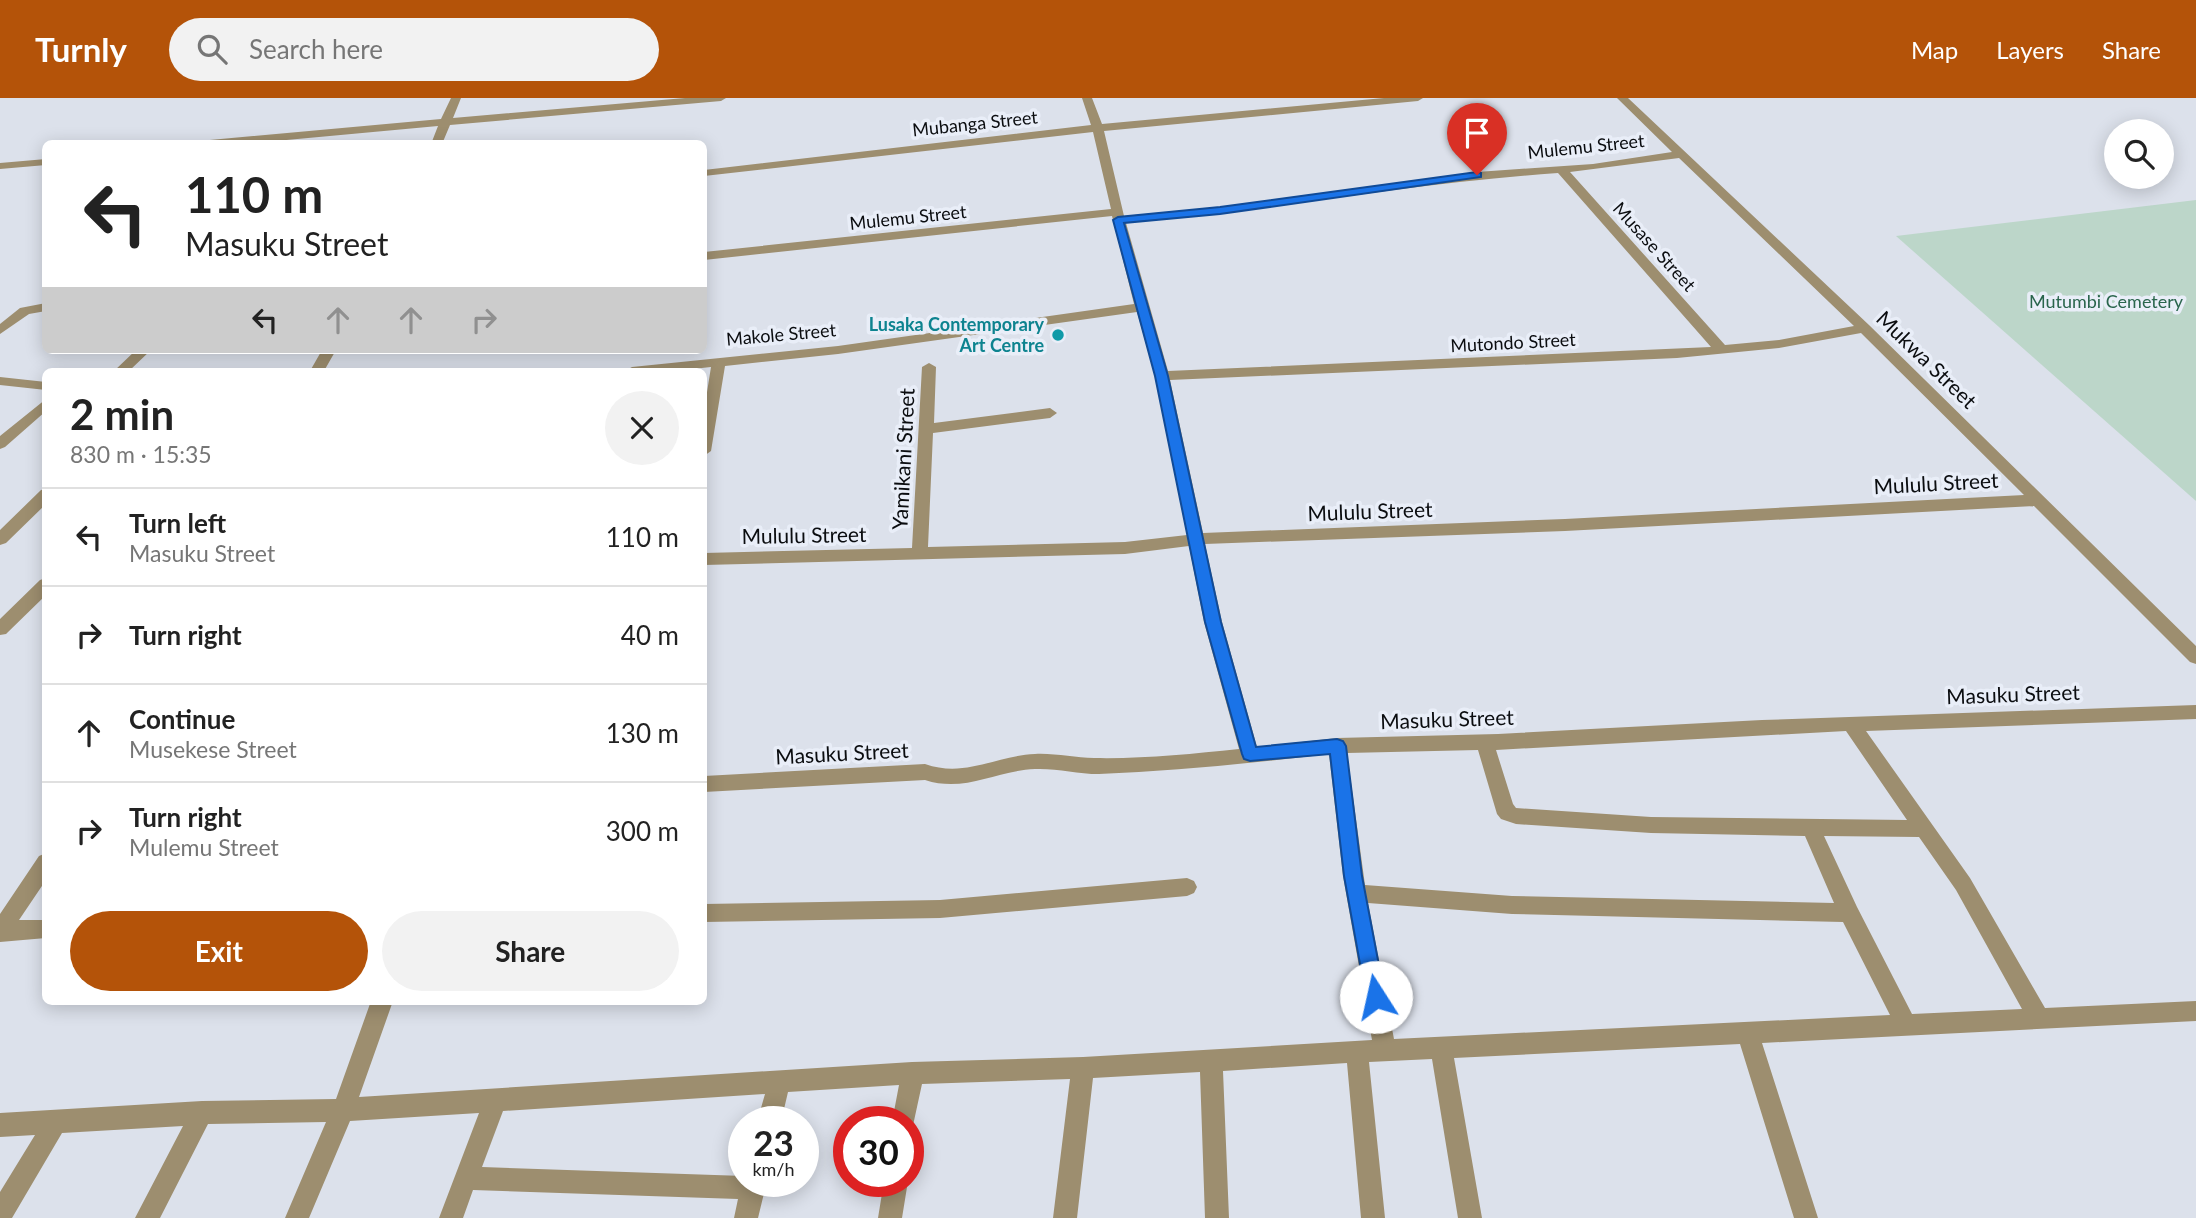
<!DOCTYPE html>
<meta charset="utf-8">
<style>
body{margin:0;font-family:Lato,sans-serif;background:#f2f2f2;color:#222;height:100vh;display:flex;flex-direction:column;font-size:26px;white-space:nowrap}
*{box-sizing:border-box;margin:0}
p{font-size:23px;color:#767676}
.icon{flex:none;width:38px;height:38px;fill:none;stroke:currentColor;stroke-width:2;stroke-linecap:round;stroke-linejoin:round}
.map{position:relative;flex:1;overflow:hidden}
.drawer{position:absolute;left:42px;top:270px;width:665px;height:637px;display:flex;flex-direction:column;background:#fff;border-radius:10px;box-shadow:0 4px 18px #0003}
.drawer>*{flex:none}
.hud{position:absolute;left:42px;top:42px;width:665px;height:214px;border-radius:10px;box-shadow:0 4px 18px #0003;background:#fff;color:#222;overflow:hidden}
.fabs{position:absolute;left:2104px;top:21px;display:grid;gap:14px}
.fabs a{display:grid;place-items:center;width:70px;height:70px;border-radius:50%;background:#fff;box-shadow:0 4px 18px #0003;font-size:35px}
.speed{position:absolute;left:728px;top:1008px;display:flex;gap:14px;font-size:35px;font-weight:700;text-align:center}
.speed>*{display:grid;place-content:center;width:91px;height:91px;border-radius:50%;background:#fff;box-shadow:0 4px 18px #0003;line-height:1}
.speed small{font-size:18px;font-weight:400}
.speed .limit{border:10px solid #d22;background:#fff;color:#111}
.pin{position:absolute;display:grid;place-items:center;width:60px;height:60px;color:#fff;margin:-72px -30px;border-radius:50% 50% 50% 0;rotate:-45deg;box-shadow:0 0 7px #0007}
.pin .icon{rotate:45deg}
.me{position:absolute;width:77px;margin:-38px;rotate:350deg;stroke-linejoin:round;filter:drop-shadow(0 0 5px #0008)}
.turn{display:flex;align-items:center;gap:24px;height:147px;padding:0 28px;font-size:32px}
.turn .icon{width:91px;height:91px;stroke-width:2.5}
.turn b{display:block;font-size:49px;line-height:60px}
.lanes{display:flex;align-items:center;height:66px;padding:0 28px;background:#0003;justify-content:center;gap:35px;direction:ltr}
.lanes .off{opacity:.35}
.round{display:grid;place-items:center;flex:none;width:74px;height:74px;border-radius:37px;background:#f2f2f2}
.head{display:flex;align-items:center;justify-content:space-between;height:119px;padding:0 28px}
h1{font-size:42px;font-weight:700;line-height:52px}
.cta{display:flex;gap:14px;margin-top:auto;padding:14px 28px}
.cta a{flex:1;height:80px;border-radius:42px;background:#b45309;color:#fff;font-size:28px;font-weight:700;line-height:80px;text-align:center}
.cta a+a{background:#f2f2f2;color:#222}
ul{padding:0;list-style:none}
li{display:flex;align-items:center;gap:21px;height:98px;padding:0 28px;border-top:2px solid #e0e0e0}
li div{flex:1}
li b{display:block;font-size:26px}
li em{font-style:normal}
header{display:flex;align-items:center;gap:42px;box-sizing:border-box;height:98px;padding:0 35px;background:#b45309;color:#fff}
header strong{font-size:33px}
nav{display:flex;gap:38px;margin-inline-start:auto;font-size:24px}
.search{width:490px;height:63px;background:#f2f2f2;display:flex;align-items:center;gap:18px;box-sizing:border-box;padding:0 24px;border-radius:38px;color:#767676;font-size:26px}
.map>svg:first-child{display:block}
.green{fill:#bcd6c9}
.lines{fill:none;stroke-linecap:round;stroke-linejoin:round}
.street{fill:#9d8e6f;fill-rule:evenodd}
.route{fill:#1a73e8;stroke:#114b97;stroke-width:2}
.culture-dot{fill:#0f9aa8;stroke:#e9eef8;stroke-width:2.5}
.labels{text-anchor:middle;stroke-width:7;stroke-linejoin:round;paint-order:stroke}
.far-street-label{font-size:18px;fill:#0b0d10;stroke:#e9eef8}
.far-park-label{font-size:18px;fill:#29654c;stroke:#e9eef8}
.far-culture-label{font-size:18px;font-weight:bold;fill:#0d838f;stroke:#e9eef8;text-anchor:end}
.street-label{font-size:21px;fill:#0b0d10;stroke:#e9eef8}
</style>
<header>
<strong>Turnly</strong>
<div class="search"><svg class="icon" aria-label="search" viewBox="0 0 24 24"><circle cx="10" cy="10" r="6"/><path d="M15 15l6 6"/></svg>Search here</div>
<nav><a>Map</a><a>Layers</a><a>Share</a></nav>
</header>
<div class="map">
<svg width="2196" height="1120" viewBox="0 0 2196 1120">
<rect width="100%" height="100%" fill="#dce1eb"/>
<!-- green -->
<path class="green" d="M 2196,102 L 2196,403 L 1896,138 Z"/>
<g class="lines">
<!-- street -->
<path class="street" d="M 451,0 L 461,0 L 453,20 L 685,0 L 726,0 L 721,3 L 450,27 L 442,46 L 431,46 L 438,28 L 243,46 L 194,46 L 199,43 L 441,21 Z
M 1082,0 L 1092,0 L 1102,26 L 1384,0 L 1423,0 L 1418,3 L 1104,33 L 1124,118 L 1220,109 L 1477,74 L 1593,66 L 1672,54 L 1617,0 L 1628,0 L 1869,227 L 2196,548 L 2196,566 L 2190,564 L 2034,408 L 1565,433 L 1205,446 L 1222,524 L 1257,649 L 1337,640 L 1498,636 L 1762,622 L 2196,607 L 2196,621 L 1866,633 L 1970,780 L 2045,910 L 2196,903 L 2196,923 L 1762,945 L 1818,1120 L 1794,1120 L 1740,946 L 1454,960 L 1482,1120 L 1458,1120 L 1432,961 L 1369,964 L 1385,1120 L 1361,1120 L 1347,965 L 1223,973 L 1229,1120 L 1205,1120 L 1200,974 L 1093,980 L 1077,1120 L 1053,1120 L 1070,981 L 922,986 L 912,1032 L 908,1034 L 908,1024 L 892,1024 L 899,987 L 788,994 L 781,1024 L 757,1024 L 765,996 L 503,1013 L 482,1069 L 744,1078 L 744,1083 L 767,1083 L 758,1120 L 734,1120 L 738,1101 L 473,1092 L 463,1120 L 439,1120 L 479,1015 L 350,1023 L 309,1120 L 285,1120 L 326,1024 L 208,1026 L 160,1120 L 135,1120 L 183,1028 L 62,1035 L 12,1120 L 0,1120 L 0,1094 L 35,1037 L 0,1039 L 0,1015 L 202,1003 L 336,1001 L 371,903 L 393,903 L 359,999 L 912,964 L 1083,959 L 1372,942 L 1343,778 L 1329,656 C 1252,665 1176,673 1099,676 C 1077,676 1056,670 1035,671 C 995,673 965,695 925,682 L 704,694 L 704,678 L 925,666 C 965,680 995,658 1035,656 C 1055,655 1075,660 1094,660 C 1142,661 1191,656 1239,651 L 1204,524 L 1189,448 L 1125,456 L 704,467 L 704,455 L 912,450 L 922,269 L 929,265 L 936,269 L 934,325 L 1050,310 L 1057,315 L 1050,320 L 933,335 L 928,449 L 1125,444 L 1187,437 L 1155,278 L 1137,214 L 838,256 L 725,268 L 711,353 L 704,358 L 704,313 L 711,269 L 674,273 L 625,273 L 632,269 L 838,248 L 1134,206 L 1112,118 L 704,162 L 704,154 L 1111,111 L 1093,34 L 704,78 L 704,72 L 1091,27 ZM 1679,60 L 1854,228 L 1779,242 L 1725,247 L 1570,74 ZM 1558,75 L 1711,249 L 1168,273 L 1126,125 C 1270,112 1413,85 1558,75 ZM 1861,235 L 2024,397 L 1565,421 L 1203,435 L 1170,282 L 1677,260 L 1779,250 ZM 1846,633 L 1907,722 L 1651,719 L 1516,710 L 1513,706 L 1496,652 ZM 1478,652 L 1497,716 L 1501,721 L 1516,726 L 1651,735 L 1805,738 L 1834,805 L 1512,798 L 1365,787 L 1347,655 ZM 1824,738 L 1919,739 L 1956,792 L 2022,911 L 1912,916 L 1857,809 ZM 1368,805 L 1512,816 L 1843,824 L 1890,917 L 1394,941 Z
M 46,61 L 46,67 L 0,71 L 0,65 Z
M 46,205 L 46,213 L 29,216 L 0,236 L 0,226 L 20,210 Z
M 136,252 L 151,252 L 129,273 L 114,273 Z
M 322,252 L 336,252 L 324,273 L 310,273 Z
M 0,279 L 46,284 L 46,292 L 0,287 Z
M 46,301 L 46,313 L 5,349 L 0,351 L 0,338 Z
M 46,391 L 46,406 L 6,445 L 0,447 L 0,432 L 41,392 Z
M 46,480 L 46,497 L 6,536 L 0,537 L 0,521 L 40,482 Z
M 46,755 L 46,782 L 19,822 L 46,822 L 46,840 L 0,844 L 0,816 L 39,758 Z
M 1187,780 L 1194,783 L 1197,789 L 1194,795 L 1187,798 L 940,820 L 704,824 L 704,806 L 940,802 Z
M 884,1083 L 908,1083 L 902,1120 L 878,1120 Z"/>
</g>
<!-- route -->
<path class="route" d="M 1477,74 L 1481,75 L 1481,79 L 1220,116 L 1124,125 L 1168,278 L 1221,524 L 1256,649 L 1337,641 L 1343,643 L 1346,648 L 1362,778 L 1385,899 L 1382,906 L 1376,909 L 1369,906 L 1366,899 L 1344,778 L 1330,656 L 1250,663 L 1244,661 L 1242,656 L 1205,524 L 1155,278 L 1113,122 L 1118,119 L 1220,109 Z"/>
<!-- markers -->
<circle class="culture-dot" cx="1058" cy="237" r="7"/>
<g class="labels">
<!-- far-street labels -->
<g class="far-street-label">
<text transform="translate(975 26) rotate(-6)" y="6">Mubanga Street</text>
<text transform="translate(1586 49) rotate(-6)" y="6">Mulemu Street</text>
<text transform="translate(908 120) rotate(-6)" y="6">Mulemu Street</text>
<text transform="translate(1654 149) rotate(48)" y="6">Musase Street</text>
<text transform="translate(781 237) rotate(-5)" y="6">Makole Street</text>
<text transform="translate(1513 245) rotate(-3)" y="6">Mutondo Street</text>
</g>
<!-- far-park labels -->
<g class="far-park-label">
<text x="2106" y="210">Mutumbi Cemetery</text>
</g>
<!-- far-culture labels -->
<g class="far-culture-label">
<text x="1044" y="233">Lusaka Contemporary<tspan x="1044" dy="21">Art Centre</tspan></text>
</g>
<!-- street labels -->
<g class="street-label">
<text transform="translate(1926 262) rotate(44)" y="7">Mukwa Street</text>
<text transform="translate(904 361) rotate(-87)" y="7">Yamikani Street</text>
<text transform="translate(1936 386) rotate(-3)" y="7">Mululu Street</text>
<text transform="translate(1370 414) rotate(-2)" y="7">Mululu Street</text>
<text transform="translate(804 438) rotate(-1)" y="7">Mululu Street</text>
<text transform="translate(2013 597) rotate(-2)" y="7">Masuku Street</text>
<text transform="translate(1447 622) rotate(-2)" y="7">Masuku Street</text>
<text transform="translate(842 656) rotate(-3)" y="7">Masuku Street</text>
</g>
</g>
</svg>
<div class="fabs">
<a><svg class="icon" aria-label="search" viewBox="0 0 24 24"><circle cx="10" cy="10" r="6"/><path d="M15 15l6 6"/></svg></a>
</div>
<div class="speed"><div>23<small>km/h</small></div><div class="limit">30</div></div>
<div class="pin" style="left:1477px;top:77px;background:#d93025"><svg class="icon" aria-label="arrive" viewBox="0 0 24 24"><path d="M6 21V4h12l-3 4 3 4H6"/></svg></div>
<svg class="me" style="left:1376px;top:899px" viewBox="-20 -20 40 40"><circle r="19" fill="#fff"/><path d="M0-13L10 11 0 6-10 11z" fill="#1a73e8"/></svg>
<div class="hud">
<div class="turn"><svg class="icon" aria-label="left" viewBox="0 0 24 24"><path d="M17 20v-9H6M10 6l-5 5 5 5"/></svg><div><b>110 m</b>Masuku Street</div></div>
<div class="lanes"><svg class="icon" aria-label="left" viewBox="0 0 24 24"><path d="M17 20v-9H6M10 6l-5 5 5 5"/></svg><svg class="icon off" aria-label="ahead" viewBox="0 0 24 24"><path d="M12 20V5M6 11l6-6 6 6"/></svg><svg class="icon off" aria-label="ahead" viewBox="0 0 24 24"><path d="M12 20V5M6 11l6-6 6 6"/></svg><svg class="icon off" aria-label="right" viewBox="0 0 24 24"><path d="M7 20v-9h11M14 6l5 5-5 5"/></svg></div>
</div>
<section class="drawer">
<div class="head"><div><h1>2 min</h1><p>830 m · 15:35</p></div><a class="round"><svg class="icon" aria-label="close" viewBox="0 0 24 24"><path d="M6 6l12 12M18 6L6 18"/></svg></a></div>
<ul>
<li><svg class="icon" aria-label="left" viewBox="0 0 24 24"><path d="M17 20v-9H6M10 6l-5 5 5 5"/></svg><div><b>Turn left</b><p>Masuku Street</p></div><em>110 m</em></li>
<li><svg class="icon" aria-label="right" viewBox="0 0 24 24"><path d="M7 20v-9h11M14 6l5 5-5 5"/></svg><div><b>Turn right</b></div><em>40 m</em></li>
<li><svg class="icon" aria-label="ahead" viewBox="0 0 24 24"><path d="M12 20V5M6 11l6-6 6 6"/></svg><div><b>Continue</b><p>Musekese Street</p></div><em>130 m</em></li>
<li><svg class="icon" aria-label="right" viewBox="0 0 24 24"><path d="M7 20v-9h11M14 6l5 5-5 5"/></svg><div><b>Turn right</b><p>Mulemu Street</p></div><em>300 m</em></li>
</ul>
<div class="cta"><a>Exit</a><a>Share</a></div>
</section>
</div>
